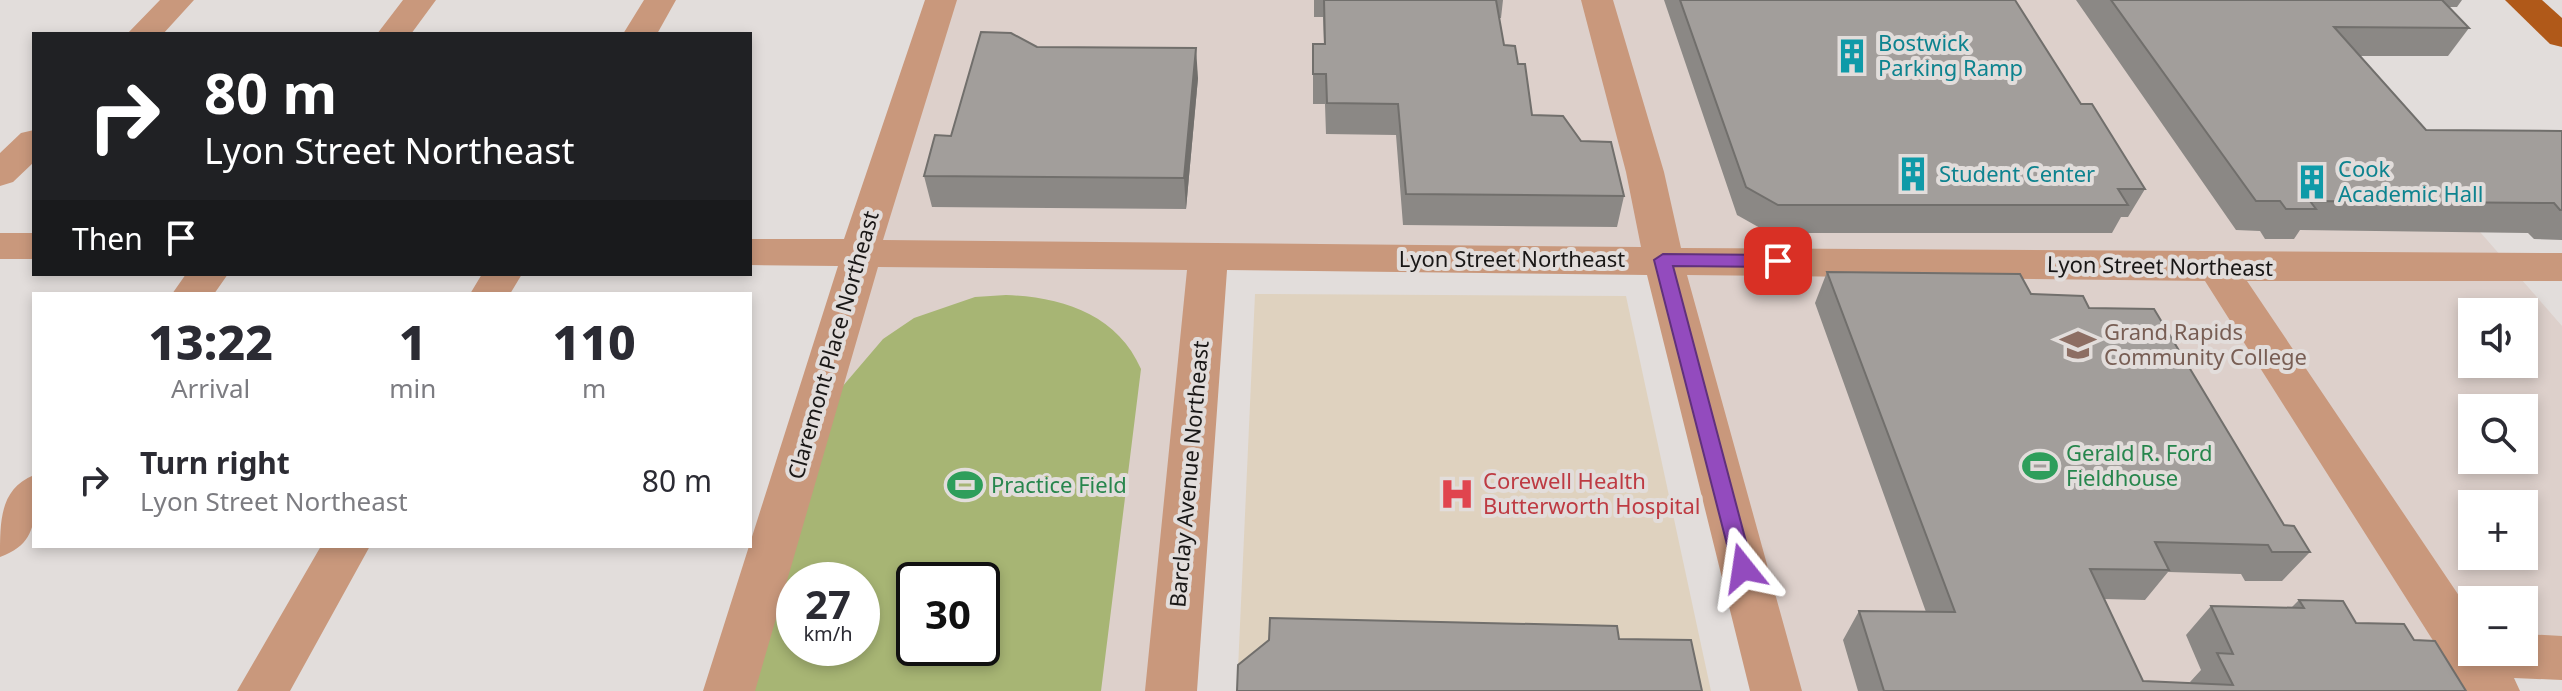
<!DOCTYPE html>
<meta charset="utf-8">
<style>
body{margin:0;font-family:"Noto Sans",sans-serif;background:#f2f2f3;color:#2b2b33;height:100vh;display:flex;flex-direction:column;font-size:30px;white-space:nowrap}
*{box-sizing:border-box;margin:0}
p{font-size:26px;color:#7c7c81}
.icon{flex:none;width:44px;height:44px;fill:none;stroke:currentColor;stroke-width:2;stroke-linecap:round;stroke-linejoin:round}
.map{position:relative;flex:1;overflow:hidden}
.sheet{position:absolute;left:32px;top:292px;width:720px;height:256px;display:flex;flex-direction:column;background:#fff;border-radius:0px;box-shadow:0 4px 12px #0003}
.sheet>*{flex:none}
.guide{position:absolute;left:32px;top:32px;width:720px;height:244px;border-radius:0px;box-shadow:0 4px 12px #0003;background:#202124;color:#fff;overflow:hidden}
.controls{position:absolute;left:2458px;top:298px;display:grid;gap:16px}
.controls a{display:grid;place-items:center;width:80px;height:80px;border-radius:0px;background:#fff;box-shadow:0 4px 12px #0003;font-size:40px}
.speed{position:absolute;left:776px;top:562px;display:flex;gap:16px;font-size:40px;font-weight:700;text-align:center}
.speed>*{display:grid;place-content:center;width:104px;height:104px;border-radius:50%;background:#fff;box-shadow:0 4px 12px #0003;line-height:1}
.speed small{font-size:20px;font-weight:400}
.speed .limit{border:4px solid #111;border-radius:12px;background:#fff;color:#111}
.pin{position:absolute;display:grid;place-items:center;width:68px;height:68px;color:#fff;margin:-34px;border-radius:16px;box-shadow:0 4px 12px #0006}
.me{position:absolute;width:88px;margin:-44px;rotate:345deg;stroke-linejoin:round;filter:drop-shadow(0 0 6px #0008)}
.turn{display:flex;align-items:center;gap:28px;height:168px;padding:0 40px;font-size:36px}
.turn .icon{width:104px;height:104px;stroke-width:2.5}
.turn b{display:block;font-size:56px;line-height:68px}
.then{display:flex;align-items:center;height:76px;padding:0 40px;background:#0003;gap:16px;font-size:30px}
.eta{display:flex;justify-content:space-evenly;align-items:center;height:136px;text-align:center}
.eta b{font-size:48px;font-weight:800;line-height:56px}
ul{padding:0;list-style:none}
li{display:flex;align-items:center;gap:24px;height:104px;padding:0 40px}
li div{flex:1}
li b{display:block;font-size:30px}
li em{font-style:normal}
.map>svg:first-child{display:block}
.built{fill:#ddd0cb;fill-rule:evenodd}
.medical{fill:#dfd2bf}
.green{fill:#a7b574;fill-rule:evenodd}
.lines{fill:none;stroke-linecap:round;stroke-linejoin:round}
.minor{fill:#c9987c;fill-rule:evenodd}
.major{fill:#b05919;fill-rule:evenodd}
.wall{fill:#8b8885}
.shaded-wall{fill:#716f6c}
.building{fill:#a29e9b;stroke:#716f6c;stroke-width:2}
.route{fill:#934bbe;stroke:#60317c;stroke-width:2}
.labels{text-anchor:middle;stroke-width:8;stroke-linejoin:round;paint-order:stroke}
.culture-label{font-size:22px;fill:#0d838f;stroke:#e2dddb;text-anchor:start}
.street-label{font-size:22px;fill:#191716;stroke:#e2dddb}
.education-label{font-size:22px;fill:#785e54;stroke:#e2dddb;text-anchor:start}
.leisure-label{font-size:22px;fill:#27864d;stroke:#e2dddb;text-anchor:start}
.health-label{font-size:22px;fill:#be3a42;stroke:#e2dddb;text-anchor:start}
</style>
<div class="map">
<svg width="2562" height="691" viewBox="0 0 2562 691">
<rect width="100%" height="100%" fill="#e2dddb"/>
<!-- built -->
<path class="built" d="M 952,0 L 2278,0 L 2562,326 L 2562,658 L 2524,652 L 2524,600 L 2472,600 L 2472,652 L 2494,691 L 1775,691 L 1663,260 L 1208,257 L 1171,691 L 729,691 ZM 2472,312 L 2524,312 L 2524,364 L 2472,364 ZM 2472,408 L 2524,408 L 2524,460 L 2472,460 ZM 2472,504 L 2524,504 L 2524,556 L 2472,556 ZM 794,580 L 862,580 L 862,648 L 794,648 ZM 914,580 L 982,580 L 982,648 L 914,648 Z"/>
<!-- medical -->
<path class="medical" d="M 1255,294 L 1626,296 L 1711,691 L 1237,691 Z"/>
<!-- green -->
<path class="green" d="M 1006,295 C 1062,297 1117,314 1141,369 L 1101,691 L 747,691 L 842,387 L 883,339 L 914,318 L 975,297 ZM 794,580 L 862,580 L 862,648 L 794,648 ZM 914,580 L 982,580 L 982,648 L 914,648 Z"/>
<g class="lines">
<!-- minor -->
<path class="minor" d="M 160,0 L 194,0 L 163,34 L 127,34 Z
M 403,0 L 436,0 L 411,34 L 377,34 Z
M 644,0 L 676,0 L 657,34 L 623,34 Z
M 925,0 L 957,0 L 883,240 L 1641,247 L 1626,172 L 1581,0 L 1613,0 L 1664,172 L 1681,248 L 2562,253 L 2562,281 L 2247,281 L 2472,615 L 2472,652 L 2524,652 L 2524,634 L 2562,636 L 2562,680 L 2514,678 L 2520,691 L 2465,691 L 2205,281 L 1687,275 L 1802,691 L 1750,691 L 1647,275 L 1227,270 L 1197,691 L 1145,691 L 1187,270 L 878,267 L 755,691 L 703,691 L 838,266 L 750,265 L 750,239 L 844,239 Z
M 34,130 L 34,162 L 13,182 L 0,186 L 0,153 L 21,133 Z
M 0,233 L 34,233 L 34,259 L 0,259 Z
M 186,274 L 228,274 L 214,294 L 172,294 Z
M 482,274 L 522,274 L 510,294 L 470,294 Z
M 34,475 C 34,512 42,542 0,557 C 0,520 0,489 34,475 Z
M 321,546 L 370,546 L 290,691 L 237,691 Z"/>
<!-- major -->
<path class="major" d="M 2505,0 L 2542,0 L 2562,18 L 2562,47 L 2550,44 Z"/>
</g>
<!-- wall -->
<path class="wall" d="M 1314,0 L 1503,0 L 1501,18 L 1499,18 L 1504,45 L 1518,64 L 1532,115 L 1581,141 L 1624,196 L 1617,227 L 1403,225 L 1396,135 L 1326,134 L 1325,104 L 1313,104 L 1313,44 L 1324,44 L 1323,17 L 1314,17 Z
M 1664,0 L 2015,0 L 2081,104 L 2145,189 L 2128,217 L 2121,217 L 2112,233 L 1769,233 L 1737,215 Z
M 2076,0 L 2462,0 L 2457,7 L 2448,7 L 2469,28 L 2448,56 L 2360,56 L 2426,130 L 2562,131 L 2562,240 L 2534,239 L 2528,233 L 2300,230 L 2294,239 L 2265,239 L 2260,231 L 2236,230 Z
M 1037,47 L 1198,78 L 1186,209 L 932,207 L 924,176 L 951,136 Z
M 1827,272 L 2031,294 L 2089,308 L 2284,525 L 2310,552 L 2282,581 L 2245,581 L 2241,574 L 2168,572 L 2145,600 L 2104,599 L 2143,681 L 2191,683 L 2190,682 L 2201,670 L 2186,635 L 2211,606 L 2291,608 L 2299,600 L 2356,623 L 2414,640 L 2466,691 L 1858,691 L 1843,640 L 1859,611 L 1926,612 L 1815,303 Z"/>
<!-- shaded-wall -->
<path class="shaded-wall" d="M 1196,48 L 1198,78 L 1186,209 L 1184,178 Z"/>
<!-- building -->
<path class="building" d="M 1324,0 L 1496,0 L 1504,45 L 1515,46 L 1518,64 L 1525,64 L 1532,115 L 1563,116 L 1581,141 L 1611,142 L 1624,196 L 1406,194 L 1398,104 L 1327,103 L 1326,74 L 1313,74 L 1313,44 L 1325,44 Z
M 1680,0 L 2015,0 L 2081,104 L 2092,104 L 2145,189 L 2118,189 L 2128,205 L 1778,205 L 1746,187 Z
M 2111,0 L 2442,0 L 2469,28 L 2334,27 L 2426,130 L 2562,131 L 2562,210 L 2560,210 L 2554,203 L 2310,201 L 2316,209 L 2286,209 L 2280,201 L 2256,201 Z
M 981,32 L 1011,33 L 1037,47 L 1196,48 L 1184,178 L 924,176 L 935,135 L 951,136 Z
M 1827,272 L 2020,274 L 2031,294 L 2083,296 L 2089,308 L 2154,309 L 2284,525 L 2294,526 L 2310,552 L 2272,552 L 2268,545 L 2155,542 L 2169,570 L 2090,569 L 2143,681 L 2233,685 L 2217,653 L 2233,654 L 2211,606 L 2304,608 L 2299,600 L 2343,601 L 2356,623 L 2404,624 L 2414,640 L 2435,641 L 2466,691 L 1884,691 L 1859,611 L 1955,612 Z
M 1270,618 L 1617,626 L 1619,639 L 1691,640 L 1702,691 L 1237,691 L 1238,665 L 1269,640 Z"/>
<!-- route -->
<path class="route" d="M 1663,254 L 1778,255 L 1787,261 L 1778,267 L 1673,266 L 1753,568 L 1750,574 L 1743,577 L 1736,574 L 1733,568 L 1654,260 Z"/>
<!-- icons -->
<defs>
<g id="building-bare" transform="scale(2.76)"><path d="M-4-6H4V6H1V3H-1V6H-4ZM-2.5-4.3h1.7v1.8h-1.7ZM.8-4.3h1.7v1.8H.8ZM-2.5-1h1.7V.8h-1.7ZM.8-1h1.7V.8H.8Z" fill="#0f9aa8" stroke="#e2dddb" stroke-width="2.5" paint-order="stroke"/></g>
<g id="university-bare" transform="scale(2.76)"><path d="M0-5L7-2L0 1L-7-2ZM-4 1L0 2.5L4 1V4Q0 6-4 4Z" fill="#8d6e63" stroke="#e2dddb" stroke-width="2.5" paint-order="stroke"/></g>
<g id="stadium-bare" transform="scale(2.76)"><path d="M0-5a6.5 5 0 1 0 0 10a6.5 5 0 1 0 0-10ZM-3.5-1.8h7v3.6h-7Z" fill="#2e9e5b" stroke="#e2dddb" stroke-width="2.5" paint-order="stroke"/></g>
<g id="hospital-bare" transform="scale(2.76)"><path d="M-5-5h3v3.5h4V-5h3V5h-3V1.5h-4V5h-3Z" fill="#e0444e" stroke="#e2dddb" stroke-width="2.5" paint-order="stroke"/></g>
</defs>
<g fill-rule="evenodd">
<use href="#building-bare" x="1852" y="56"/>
<use href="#building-bare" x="1913" y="174"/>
<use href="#building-bare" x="2312" y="182"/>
<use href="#university-bare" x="2078" y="345"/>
<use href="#stadium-bare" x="2040" y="466"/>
<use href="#stadium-bare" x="965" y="485"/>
<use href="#hospital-bare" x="1457" y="494"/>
</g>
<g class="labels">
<!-- culture labels -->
<g class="culture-label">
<text x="1878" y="51">Bostwick<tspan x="1878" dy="25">Parking Ramp</tspan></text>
<text x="2338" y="177">Cook<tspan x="2338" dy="25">Academic Hall</tspan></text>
<text x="1939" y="182">Student Center</text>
</g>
<!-- street labels -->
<g class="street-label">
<text x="1512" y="267">Lyon Street Northeast</text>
<text transform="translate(2160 266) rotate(1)" y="8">Lyon Street Northeast</text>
<text transform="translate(833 345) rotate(-74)" y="8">Claremont Place Northeast</text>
<text transform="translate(1189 474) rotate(-85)" y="8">Barclay Avenue Northeast</text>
</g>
<!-- education labels -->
<g class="education-label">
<text x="2104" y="340">Grand Rapids<tspan x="2104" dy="25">Community College</tspan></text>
</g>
<!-- leisure labels -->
<g class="leisure-label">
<text x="2066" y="461">Gerald R. Ford<tspan x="2066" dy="25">Fieldhouse</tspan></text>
<text x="991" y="493">Practice Field</text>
</g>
<!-- health labels -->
<g class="health-label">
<text x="1483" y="489">Corewell Health<tspan x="1483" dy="25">Butterworth Hospital</tspan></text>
</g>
</g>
</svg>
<div class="controls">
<a><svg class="icon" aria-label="sound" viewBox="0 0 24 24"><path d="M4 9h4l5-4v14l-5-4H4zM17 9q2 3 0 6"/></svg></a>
<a><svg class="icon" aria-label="search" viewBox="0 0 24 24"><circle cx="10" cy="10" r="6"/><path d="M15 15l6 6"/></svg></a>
<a>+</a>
<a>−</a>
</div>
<div class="speed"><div>27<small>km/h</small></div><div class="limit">30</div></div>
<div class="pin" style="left:1778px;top:261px;background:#d93025"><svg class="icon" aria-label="arrive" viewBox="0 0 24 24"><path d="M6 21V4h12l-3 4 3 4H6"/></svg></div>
<svg class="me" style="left:1743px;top:568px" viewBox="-20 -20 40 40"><path d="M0-17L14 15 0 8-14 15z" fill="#934bbe" stroke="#fff" stroke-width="4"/></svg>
<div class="guide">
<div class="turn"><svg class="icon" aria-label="right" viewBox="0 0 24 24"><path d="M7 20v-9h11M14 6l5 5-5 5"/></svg><div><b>80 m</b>Lyon Street Northeast</div></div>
<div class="then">Then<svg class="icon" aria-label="arrive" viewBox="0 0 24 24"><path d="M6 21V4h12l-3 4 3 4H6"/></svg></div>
</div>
<section class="sheet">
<div class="eta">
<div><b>13:22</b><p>Arrival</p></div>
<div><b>1</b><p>min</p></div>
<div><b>110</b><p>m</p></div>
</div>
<ul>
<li><svg class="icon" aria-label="right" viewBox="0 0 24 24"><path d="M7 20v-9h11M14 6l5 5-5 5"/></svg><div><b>Turn right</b><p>Lyon Street Northeast</p></div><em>80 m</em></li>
</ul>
</section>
</div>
